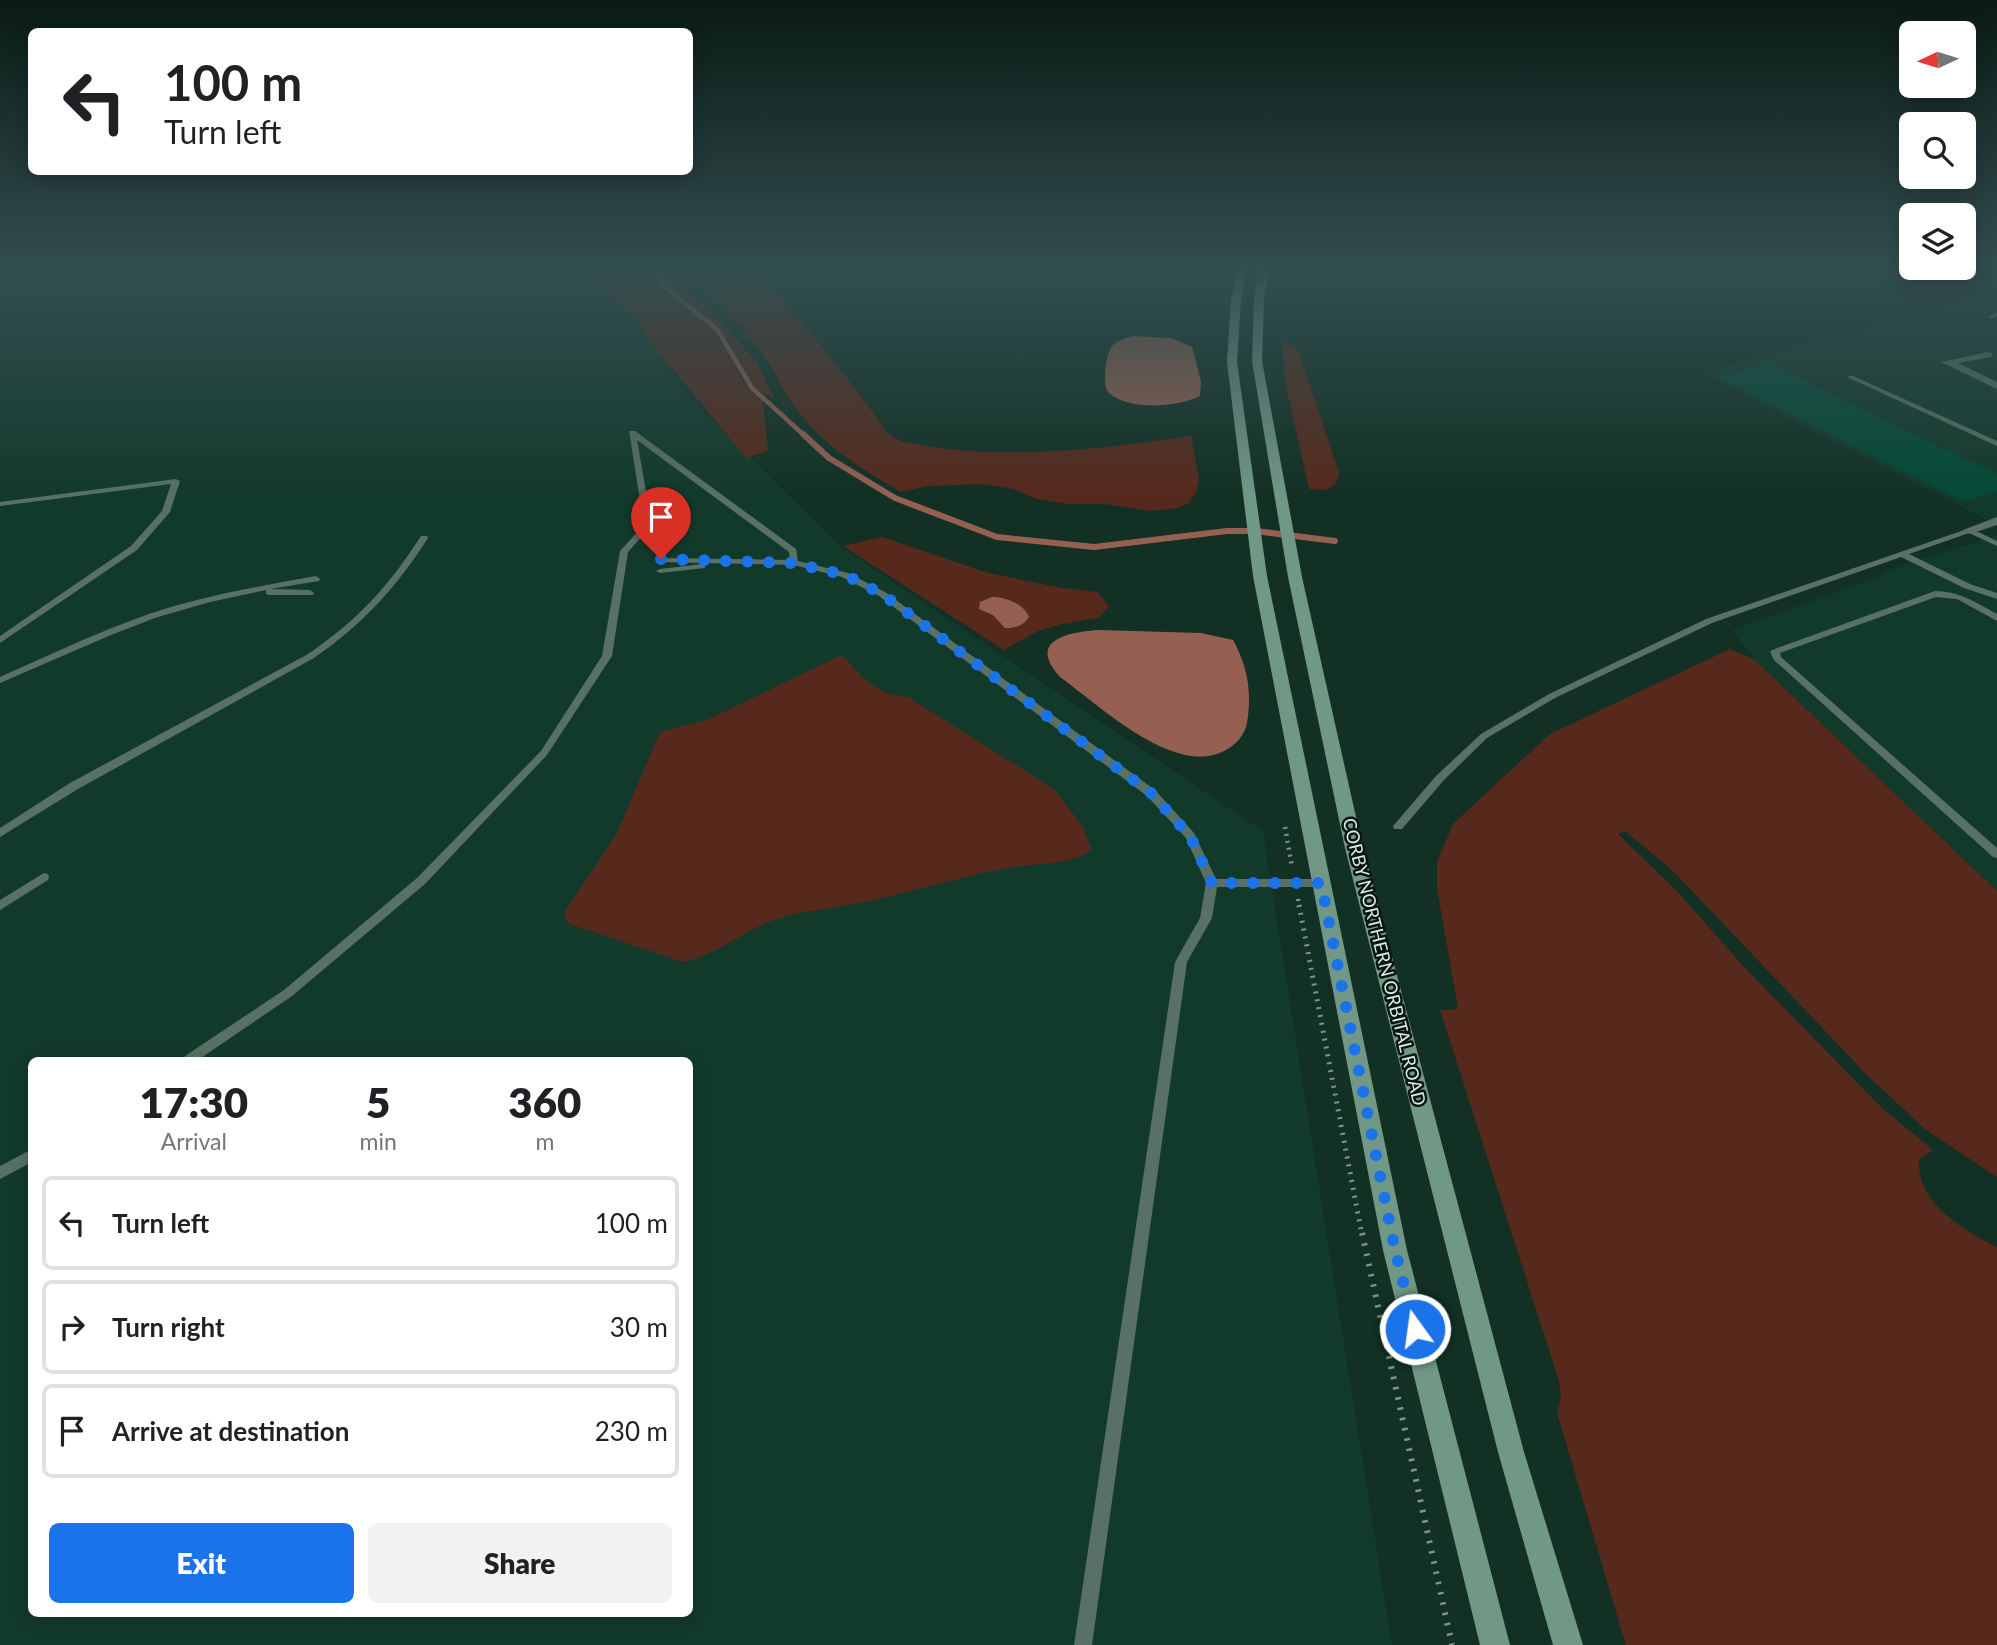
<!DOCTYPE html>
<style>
body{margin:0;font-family:Lato,sans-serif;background:#f2f2f2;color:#202124;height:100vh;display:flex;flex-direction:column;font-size:26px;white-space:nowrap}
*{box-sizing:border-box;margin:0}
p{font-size:23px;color:#757577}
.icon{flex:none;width:38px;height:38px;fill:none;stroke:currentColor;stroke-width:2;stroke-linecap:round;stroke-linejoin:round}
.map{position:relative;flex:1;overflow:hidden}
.sheet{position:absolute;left:28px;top:1057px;width:665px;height:560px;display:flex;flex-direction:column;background:#fff;border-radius:10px;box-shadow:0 4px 18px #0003}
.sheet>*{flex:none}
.top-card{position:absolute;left:28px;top:28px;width:665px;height:147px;border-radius:10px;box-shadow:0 4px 18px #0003;background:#fff;color:#202124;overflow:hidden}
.needle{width:46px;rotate:266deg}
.tools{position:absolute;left:1899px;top:21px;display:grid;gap:14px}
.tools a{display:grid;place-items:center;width:77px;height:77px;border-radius:10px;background:#fff;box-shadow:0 4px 18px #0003;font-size:35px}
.pin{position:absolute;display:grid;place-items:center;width:60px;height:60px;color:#fff;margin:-72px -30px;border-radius:50% 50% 50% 0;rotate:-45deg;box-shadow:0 0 7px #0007}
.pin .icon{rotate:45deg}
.me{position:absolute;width:77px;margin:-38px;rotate:346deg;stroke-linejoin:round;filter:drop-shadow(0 0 5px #0008)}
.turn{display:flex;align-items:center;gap:24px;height:147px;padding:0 21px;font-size:32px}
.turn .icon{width:91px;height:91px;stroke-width:2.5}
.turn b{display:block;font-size:49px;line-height:60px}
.eta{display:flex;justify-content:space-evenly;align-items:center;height:119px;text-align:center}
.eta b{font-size:42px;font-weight:800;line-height:49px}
.cta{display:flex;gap:14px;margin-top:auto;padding:14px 21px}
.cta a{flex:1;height:80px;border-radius:10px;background:#1a73e8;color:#fff;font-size:28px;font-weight:800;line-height:80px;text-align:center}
.cta a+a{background:#f2f2f2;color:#202124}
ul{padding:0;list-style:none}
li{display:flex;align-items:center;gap:21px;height:94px;margin:0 14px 10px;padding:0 7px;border:4px solid #e0e0e0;border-radius:10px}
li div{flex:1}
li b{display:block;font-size:26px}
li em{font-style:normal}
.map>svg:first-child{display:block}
.built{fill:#123a2b;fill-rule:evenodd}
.green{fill:#57291c}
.water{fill:#956051}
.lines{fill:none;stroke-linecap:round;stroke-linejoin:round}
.stream-far1{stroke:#956051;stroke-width:4.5}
.stream{stroke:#956051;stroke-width:6}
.building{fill:#044a36}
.path-far2{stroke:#7d948a;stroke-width:4.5;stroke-dasharray:2 5;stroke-linecap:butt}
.path-far1{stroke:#7d948a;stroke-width:5;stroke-dasharray:2 6;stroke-linecap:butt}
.path{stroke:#7d948a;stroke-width:6;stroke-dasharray:2.5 8;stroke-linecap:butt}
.lane{fill:#587065;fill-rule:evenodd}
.street{fill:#587065;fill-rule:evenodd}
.secondary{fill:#719887;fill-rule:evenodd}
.route{stroke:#1a73e8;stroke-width:12;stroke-dasharray:0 21.6}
.labels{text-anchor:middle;stroke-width:5;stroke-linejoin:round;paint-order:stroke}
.street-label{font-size:18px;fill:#dcede5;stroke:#081510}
</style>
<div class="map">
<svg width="1997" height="1645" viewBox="0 0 1997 1645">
<rect width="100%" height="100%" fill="#123024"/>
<!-- built -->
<path class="built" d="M 0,268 L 599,268 L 692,400 L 840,546 L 1263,831 L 1392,1645 L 0,1645 ZM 32,1060 L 690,1060 L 690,1614 L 32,1614 Z
M 1997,293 L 1997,525 L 1701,372 Z
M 1997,535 L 1997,891 L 1755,660 L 1732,630 L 1881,576 L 1883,572 Z"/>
<!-- green -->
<path class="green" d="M 589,268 L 655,268 C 665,305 692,304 715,329 C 734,350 733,380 763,400 L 768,451 L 746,458 L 651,343 L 634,318 L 605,293 L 587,271 Z
M 659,268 L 671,268 L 757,362 L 775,399 C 732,381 743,356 718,329 C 697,305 668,303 659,268 Z
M 683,268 L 743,268 L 762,285 L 775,290 L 855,388 L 887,432 L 900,441 C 996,462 1095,450 1191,436 L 1199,478 L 1197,490 L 1189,503 L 1177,508 L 1151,511 L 1104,504 L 1068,504 L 1037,499 L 1014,489 L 983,484 L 928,486 L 901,492 C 858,467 815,440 787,396 C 781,386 776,374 769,363 C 746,328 711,299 683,268 Z
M 1282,340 L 1298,349 L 1339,473 L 1335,485 L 1326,490 L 1309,489 L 1285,382 Z
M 882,537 L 988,573 L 1062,588 L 1098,592 L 1109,607 L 1098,618 L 1062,624 L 1038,631 L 1004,650 L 843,546 Z
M 1730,649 L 1755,660 L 1997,891 L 1997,1177 L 1925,1129 L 1868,1076 L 1674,872 L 1625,831 L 1618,834 L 1676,890 L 1746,969 L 1882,1108 L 1933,1150 L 1919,1160 C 1916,1202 1963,1231 1997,1247 L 1997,1645 L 1626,1645 L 1557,1413 L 1561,1397 L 1559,1381 L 1440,1010 L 1458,1009 L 1437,888 L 1437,862 L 1453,824 L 1550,734 Z
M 842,655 C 861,676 878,697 908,697 L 1054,789 L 1083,827 L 1092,850 C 1070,865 1040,863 1014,867 C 965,875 917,891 869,901 C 837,909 805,909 774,920 C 742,931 716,956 683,962 L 567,923 L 564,913 L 616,835 L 660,732 L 707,720 Z"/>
<!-- water -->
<path class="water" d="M 1132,336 L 1171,338 L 1192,347 L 1201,381 L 1200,396 C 1178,407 1129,411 1109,393 C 1101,386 1106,354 1112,346 C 1117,340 1125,339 1132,336 Z
M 992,597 C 1006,597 1024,604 1029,617 C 1023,626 1016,628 1005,628 L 993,615 L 979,609 L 980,602 Z
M 1099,630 L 1201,633 L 1233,640 C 1248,667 1252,693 1247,723 C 1245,735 1235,746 1224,751 C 1174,777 1099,705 1060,677 C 1026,640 1069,632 1099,630 Z"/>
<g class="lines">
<!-- stream-far1 -->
<path class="stream-far1" d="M 657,268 L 662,285 L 717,329 L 752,388 L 805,436"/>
<!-- stream -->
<path class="stream" d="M 803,434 L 829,458 L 895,498 L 997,537 L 1094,547 L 1227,531 L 1255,531 L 1335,541"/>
</g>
<!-- building -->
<path class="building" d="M 1768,364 L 1997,474 L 1997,491 L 1964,502 L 1718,377 Z"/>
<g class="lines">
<!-- path-far2 -->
<path class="path-far2" d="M 1285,827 L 1292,867
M 1298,899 L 1299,907"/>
<!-- path-far1 -->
<path class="path-far1" d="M 1299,905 L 1362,1235"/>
<!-- path -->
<path class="path" d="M 1362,1233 L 1452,1645"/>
<!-- lane -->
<path class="lane" d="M 1997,312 L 1997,316 L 1991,319 L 1988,317 Z
M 1851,375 L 1997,441 L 1997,446 L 1849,378 L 1848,377 Z
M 629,431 L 635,431 L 796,549 L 798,561 L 848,573 L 885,592 L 1155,790 L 1194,833 L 1216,879 L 1321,879 L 1325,880 L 1327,883 L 1325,886 L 1321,887 L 1217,887 L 1212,918 L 1187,962 L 1092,1645 L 1074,1645 L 1175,962 L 1200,918 L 1206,883 L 1186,838 L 1147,796 L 879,596 L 842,577 L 794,565 L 658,562 L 657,560 L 661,558 L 790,560 L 789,552 L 637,440 L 652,525 L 628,552 L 612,656 L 547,755 L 425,884 L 292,996 L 198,1060 L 183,1060 L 185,1056 L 284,990 L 417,878 L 541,751 L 602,656 L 620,551 L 644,525 Z
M 176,479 L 180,481 L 170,512 L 137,550 L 0,643 L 0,636 L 131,546 L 162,511 L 171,484 L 0,506 L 0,502 Z
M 1970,528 L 1997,541 L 1997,546 L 1969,533 L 1909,554 L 1970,584 L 1997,593 L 1997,599 L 1964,588 L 1901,557 L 1712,623 L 1555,698 L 1487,738 L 1444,780 L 1402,829 L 1394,829 L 1393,826 L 1436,776 L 1481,734 L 1549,694 L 1706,619 Z
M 421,536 L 427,536 L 428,538 C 396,588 363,624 314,658 L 78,789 L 0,837 L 0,828 L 70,783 L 308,654 C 358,620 388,587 421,536 Z
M 702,564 L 705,564 L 705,568 L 660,573 L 656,571 L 660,569 Z
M 316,576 L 320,579 L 319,581 L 270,589 L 310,590 L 314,593 L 313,595 L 269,595 L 266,594 L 266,590 L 210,602 L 155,618 L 111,635 L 0,683 L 0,677 C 49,655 98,632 149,614 C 203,596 260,586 316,576 Z
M 1935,591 C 1959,591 1977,603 1997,614 L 1997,621 L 1957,599 L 1936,597 L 1780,653 L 1781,657 L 1997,848 L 1997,858 L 1993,857 L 1774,660 L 1770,652 L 1772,650 Z
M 44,873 L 48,874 L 49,877 L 48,880 L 0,910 L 0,900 Z
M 32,1149 L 32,1162 L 0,1179 L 0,1166 Z"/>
<!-- street -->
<path class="street" d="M 1988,352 L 1992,353 L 1992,357 L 1958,363 L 1997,382 L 1997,389 L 1941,362 Z
M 1997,517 L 1997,525 L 1970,534 L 1963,530 Z"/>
<!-- secondary -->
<path class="secondary" d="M 1238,268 L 1248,268 L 1241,300 L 1237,362 L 1267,576 L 1407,1250 L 1510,1645 L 1480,1645 L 1383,1250 L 1253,576 L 1227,362 L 1231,300 Z
M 1259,268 L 1269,268 L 1264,299 L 1262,361 L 1302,577 L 1363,848 L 1524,1452 L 1583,1645 L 1553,1645 L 1498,1452 L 1345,848 L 1288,577 L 1252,361 L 1254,299 Z"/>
</g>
<!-- sky -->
<linearGradient id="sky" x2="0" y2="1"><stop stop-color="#0a1a14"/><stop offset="0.54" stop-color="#334e50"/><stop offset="1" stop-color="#334e50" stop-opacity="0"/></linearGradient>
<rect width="1997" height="498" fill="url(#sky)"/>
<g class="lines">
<!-- route -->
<path class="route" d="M 661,559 L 794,563 L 845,575 L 882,594 L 1151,793 L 1190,836 L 1212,883 L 1321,883 L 1395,1250 L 1415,1329"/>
</g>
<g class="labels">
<!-- street labels -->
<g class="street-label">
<text transform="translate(1384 962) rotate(76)" y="6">CORBY NORTHERN ORBITAL ROAD</text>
</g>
</g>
</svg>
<div class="tools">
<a><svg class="needle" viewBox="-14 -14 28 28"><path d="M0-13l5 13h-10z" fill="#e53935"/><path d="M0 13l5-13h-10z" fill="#757577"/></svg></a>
<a><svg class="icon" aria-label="search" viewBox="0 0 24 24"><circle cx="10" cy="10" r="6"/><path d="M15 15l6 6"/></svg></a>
<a><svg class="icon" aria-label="layers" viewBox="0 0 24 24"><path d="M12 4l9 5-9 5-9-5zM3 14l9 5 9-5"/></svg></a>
</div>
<div class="pin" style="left:661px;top:559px;background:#d93025"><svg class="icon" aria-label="arrive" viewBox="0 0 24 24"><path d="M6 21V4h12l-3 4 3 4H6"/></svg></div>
<svg class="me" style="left:1415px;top:1329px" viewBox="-20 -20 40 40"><circle r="17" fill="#1a73e8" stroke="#fff" stroke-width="3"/><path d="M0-11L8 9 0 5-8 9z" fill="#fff"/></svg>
<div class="top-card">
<div class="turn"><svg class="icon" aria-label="left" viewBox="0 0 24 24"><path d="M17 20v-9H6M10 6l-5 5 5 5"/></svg><div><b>100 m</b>Turn left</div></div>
</div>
<section class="sheet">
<div class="eta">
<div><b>17:30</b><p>Arrival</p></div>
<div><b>5</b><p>min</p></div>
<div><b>360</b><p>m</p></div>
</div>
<ul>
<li><svg class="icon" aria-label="left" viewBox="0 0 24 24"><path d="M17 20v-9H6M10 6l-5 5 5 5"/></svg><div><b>Turn left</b></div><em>100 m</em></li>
<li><svg class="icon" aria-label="right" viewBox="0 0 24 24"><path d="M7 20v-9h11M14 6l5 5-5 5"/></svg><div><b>Turn right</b></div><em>30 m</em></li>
<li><svg class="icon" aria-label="arrive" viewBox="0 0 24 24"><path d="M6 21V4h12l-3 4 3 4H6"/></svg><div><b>Arrive at destination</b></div><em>230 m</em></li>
</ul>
<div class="cta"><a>Exit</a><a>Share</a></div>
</section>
</div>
